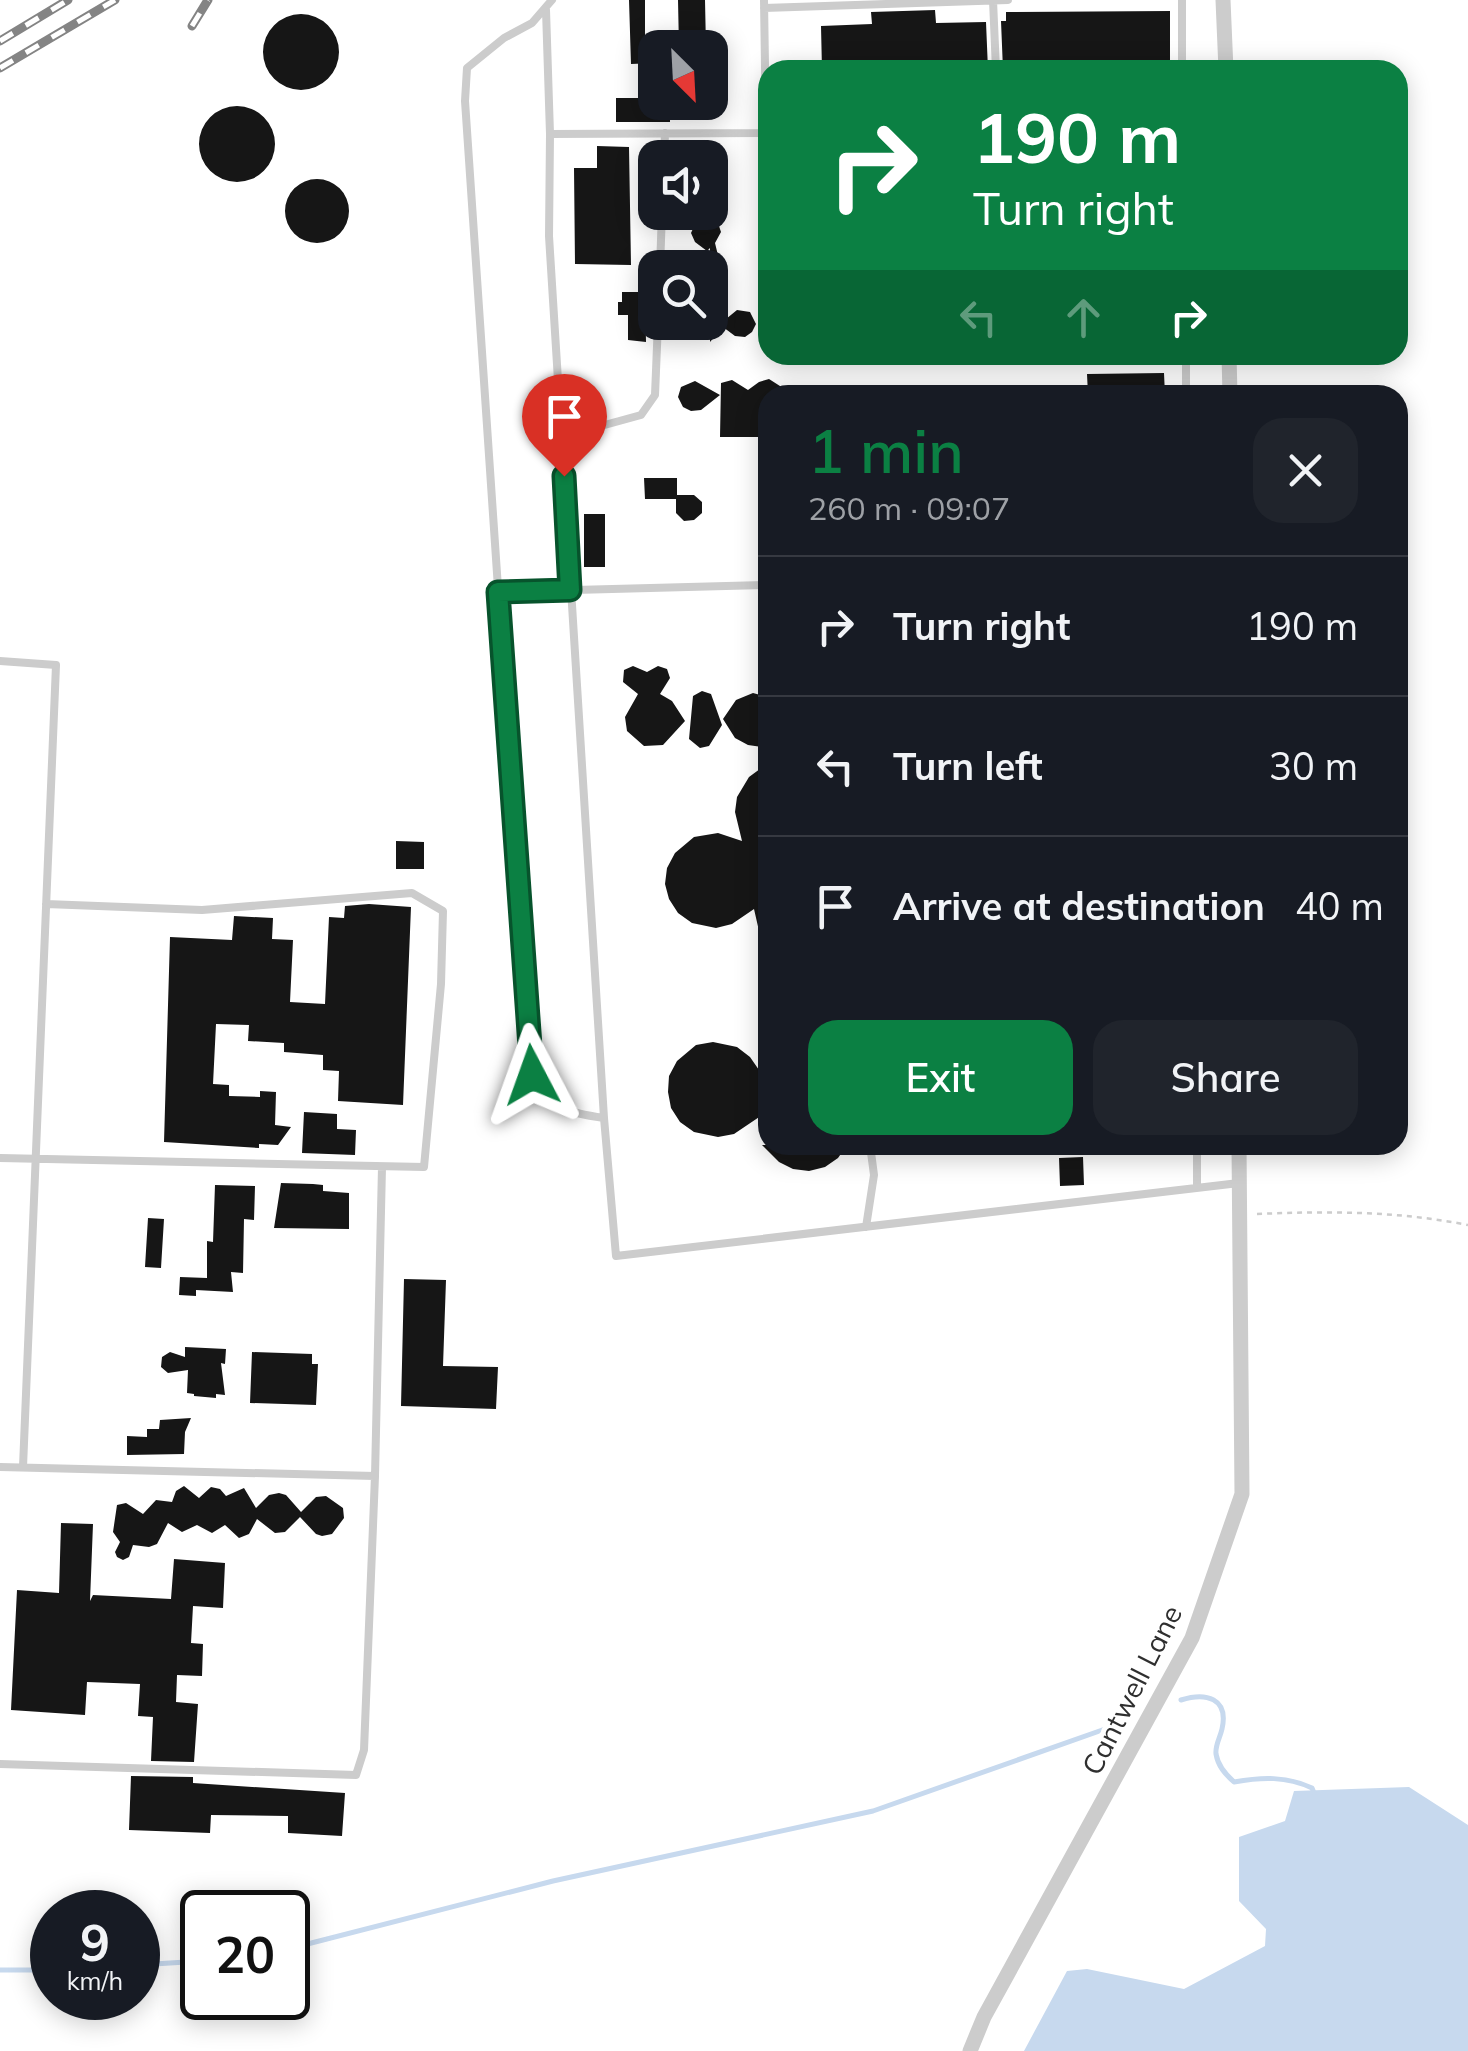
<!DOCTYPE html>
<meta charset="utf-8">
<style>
body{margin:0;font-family:Mulish,sans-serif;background:#20242c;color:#f1f3f6;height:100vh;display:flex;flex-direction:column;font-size:38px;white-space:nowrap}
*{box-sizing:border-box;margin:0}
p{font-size:32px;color:#9ea1a6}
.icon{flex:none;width:55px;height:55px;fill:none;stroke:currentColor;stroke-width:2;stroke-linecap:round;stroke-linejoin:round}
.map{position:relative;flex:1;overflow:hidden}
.panel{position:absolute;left:758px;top:385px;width:650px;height:770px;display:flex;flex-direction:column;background:#171b24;border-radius:30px;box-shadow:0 5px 25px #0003}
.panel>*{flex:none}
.banner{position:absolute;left:758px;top:60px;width:650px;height:305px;border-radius:30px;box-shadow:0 5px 25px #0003;background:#0b8043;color:#fff;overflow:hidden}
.needle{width:65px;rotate:156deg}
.fabs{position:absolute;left:638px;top:30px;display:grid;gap:20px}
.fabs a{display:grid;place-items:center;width:90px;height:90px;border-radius:20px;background:#171b24;box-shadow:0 5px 25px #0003;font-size:50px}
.speed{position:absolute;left:30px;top:1890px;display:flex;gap:20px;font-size:50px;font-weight:700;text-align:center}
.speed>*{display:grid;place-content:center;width:130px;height:130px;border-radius:50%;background:#171b24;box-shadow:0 5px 25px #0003;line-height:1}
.speed small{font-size:25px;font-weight:400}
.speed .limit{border:5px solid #111;border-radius:15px;background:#fff;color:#111}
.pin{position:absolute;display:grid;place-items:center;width:85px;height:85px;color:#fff;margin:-102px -42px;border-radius:50% 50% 50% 0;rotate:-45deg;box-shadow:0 0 10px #0007}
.pin .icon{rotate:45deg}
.me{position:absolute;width:110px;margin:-55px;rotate:356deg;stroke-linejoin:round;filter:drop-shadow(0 0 8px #0008)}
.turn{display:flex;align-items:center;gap:35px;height:210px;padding:0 50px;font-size:45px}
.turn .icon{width:130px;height:130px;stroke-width:2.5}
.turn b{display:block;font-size:70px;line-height:85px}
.lanes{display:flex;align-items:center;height:95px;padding:0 50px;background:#0003;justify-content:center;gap:50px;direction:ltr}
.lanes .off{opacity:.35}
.round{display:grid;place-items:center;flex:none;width:105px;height:105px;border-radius:30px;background:#20242c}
.head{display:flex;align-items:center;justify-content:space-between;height:170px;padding:0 50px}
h1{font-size:60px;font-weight:600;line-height:75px;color:#0b8043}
.action{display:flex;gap:20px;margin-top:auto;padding:20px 50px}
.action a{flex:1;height:115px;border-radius:30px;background:#0b8043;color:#fff;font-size:40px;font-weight:600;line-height:115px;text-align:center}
.action a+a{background:#20242c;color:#f1f3f6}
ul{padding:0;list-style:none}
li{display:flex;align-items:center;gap:30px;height:140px;padding:0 50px;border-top:2px solid #363941}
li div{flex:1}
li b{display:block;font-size:38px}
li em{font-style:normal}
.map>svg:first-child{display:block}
.water{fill:#c7d9ee}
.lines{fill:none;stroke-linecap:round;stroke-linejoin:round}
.stream{stroke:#c7d9ee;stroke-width:5}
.building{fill:#161616}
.path{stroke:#ccc;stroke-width:2.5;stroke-dasharray:5 5;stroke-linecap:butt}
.service{stroke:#ccc;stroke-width:8}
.minor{stroke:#ccc;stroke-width:15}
.rail-casing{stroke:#848484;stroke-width:9}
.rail{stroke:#fff;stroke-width:5;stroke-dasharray:15;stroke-linecap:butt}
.route-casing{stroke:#07532c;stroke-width:25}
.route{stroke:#0b8043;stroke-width:18}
.labels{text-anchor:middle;stroke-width:10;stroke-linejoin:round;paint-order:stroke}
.street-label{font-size:28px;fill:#2f2f2f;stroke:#fff}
</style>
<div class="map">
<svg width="1468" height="2051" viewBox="0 0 1468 2051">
<rect width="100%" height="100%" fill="#fff"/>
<!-- water -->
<path class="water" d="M 1409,1787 L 1468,1825 L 1468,2051 L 1024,2051 L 1067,1971 L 1087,1969 L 1184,1989 L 1265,1946 L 1266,1929 L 1239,1901 L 1239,1837 L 1285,1821 L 1294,1791 Z"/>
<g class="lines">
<!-- stream -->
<path class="stream" d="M 1181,1700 C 1206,1692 1229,1698 1222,1729 C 1220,1738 1215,1745 1216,1754 C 1218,1766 1225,1774 1234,1782 C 1262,1777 1286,1776 1312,1788 L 1314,1793
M 288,1949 L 553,1881 L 873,1811 L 1108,1728
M 138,1965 L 202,1961
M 0,1970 L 52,1970"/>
</g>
<!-- building -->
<path class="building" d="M 629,0 L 645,0 L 645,38 L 655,38 L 655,63 L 631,64 Z
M 678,0 L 705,0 L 706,48 L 679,48 Z
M 935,10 L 936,23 L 986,22 L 988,70 L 822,70 L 821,26 L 872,24 L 871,12 Z
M 1170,11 L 1170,70 L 1003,70 L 1001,21 L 1006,21 L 1006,12 Z
M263 52a38 38 0 1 1 76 0a38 38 0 1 1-76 0Z
M 616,98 L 655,98 L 655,102 L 670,102 L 670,122 L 616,122 Z
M199 144a38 38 0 1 1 76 0a38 38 0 1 1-76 0Z
M 597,146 L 629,147 L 631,265 L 575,264 L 574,168 L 597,168 Z
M285 211a32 32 0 1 1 64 0a32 32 0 1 1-64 0Z
M 708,216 L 718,223 L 721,232 L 715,243 L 723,276 L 719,311 L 715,311 L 726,319 L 737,310 L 750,312 L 756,324 L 752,332 L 745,337 L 735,336 L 723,327 L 710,342 L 710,338 L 698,336 L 682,322 L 710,322 L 710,248 L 707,251 L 695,242 L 691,233 L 697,220 Z
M 622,292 L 645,292 L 646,342 L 628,340 L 628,315 L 618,315 L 618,302 L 622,302 Z
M 1164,373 L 1165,395 L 1088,395 L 1087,374 Z
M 769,379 L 794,395 L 768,395 L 768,437 L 720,437 L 721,383 L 732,380 L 748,390 L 759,382 Z
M 695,381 L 720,395 L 701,410 L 691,411 L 683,407 L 678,397 L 681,387 Z
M 644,478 L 677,478 L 677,495 L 694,495 L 702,502 L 702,513 L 694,520 L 684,521 L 676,513 L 676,499 L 645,499 Z
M 584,514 L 605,514 L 605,567 L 584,567 Z
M 633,666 L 647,672 L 658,666 L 667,669 L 670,678 L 660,694 L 672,701 L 685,721 L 663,745 L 644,746 L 627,731 L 625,717 L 638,694 L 623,682 L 624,670 Z
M 702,691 L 711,694 L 722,725 L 709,746 L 700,748 L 689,739 L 693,696 Z
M 753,693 L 768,697 L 768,743 L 762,747 L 748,745 L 735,738 L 723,719 L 736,700 Z
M 768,763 L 768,943 L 762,944 L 754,909 L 732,924 L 716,928 L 692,923 L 678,913 L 669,899 L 665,884 L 667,868 L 675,853 L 694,837 L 718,833 L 742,841 L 735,812 L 737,797 L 749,777 Z
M 396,841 L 424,842 L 424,869 L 396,869 Z
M 369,904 L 411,907 L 403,1105 L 338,1101 L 339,1071 L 323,1070 L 323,1055 L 284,1052 L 284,1043 L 248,1041 L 249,1025 L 216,1024 L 213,1084 L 229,1085 L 229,1096 L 260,1097 L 260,1091 L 276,1092 L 275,1125 L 291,1127 L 278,1145 L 259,1144 L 259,1148 L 164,1142 L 170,937 L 232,940 L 234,916 L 273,918 L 272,939 L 293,940 L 290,1002 L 325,1004 L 329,917 L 344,918 L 345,906 Z
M 713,1042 L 737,1047 L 750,1057 L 759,1070 L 768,1105 L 768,1111 L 734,1134 L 718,1137 L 694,1132 L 680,1122 L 671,1108 L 668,1092 L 669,1076 L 677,1061 L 696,1045 Z
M 304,1112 L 337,1114 L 337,1129 L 356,1130 L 355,1155 L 302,1153 Z
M 762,1145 L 847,1145 L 838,1158 L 825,1167 L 809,1171 L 793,1169 L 779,1162 Z
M 1083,1157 L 1084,1185 L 1060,1186 L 1059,1158 Z
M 281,1183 L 313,1184 L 323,1185 L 323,1191 L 349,1193 L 349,1229 L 274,1228 Z
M 215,1185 L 255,1186 L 254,1220 L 244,1219 L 243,1273 L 231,1272 L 233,1292 L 196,1290 L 196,1296 L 179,1295 L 180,1277 L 207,1278 L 207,1241 L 213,1242 Z
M 148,1218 L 164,1219 L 161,1268 L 145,1267 Z
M 404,1279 L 446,1280 L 443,1366 L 498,1367 L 496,1409 L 401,1406 Z
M 185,1347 L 226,1349 L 225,1364 L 221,1363 L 225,1395 L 216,1394 L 216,1398 L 194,1396 L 194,1394 L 187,1393 L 188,1370 L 168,1373 L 161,1367 L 162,1357 L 170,1352 L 185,1357 Z
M 252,1352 L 312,1354 L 312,1364 L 318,1364 L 316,1405 L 250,1403 Z
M 191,1418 L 185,1432 L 184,1454 L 127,1455 L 127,1436 L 147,1437 L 147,1429 L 159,1429 L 160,1420 Z
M 184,1486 L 199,1498 L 211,1487 L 220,1489 L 226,1496 L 244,1488 L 256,1508 L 269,1495 L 279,1493 L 286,1495 L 301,1512 L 316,1497 L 326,1496 L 343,1508 L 344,1518 L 332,1534 L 322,1536 L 316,1534 L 300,1517 L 285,1532 L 275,1533 L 257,1519 L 249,1534 L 239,1538 L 225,1525 L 212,1533 L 197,1525 L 182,1532 L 168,1523 L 157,1544 L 149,1547 L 133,1545 L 129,1557 L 123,1560 L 117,1557 L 115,1552 L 120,1542 L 113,1532 L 117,1505 L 126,1503 L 143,1514 L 156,1500 L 172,1502 L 176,1491 Z
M 61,1523 L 93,1524 L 90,1601 L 93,1595 L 171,1599 L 174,1559 L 225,1563 L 223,1608 L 193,1606 L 191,1643 L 203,1644 L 202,1676 L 177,1675 L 176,1702 L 198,1704 L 194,1762 L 151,1761 L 153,1717 L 138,1716 L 140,1684 L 87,1682 L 85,1715 L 11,1710 L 17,1590 L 59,1593 Z
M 131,1776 L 193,1777 L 193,1783 L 345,1793 L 342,1836 L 288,1833 L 288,1816 L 211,1815 L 210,1833 L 129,1830 Z"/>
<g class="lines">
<!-- path -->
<path class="path" d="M 1257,1214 C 1329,1211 1397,1211 1468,1225"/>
<!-- service -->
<path class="service" d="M 552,0 L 532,23 L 504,38 L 467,68 L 465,101 L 531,1075 C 559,1108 561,1112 604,1118 L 616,1256 L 1239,1183
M 993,0 L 996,70
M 1182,0 L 1182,70
M 764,8 L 1008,0
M 546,10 L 550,134
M 664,158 L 665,133
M 660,268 L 662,212
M 1186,355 L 1186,395
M 561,437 L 641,415 L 655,395 L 658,322
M 498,592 L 768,585
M 0,661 L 56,665 L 23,1467
M 604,1118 L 549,236 L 550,134 L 766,133 L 764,0
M 1197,1145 L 1197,1188
M 0,1158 L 424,1167 L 441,984 L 443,911 L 412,893 L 202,910 L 46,904
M 866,1227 L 874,1175 L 870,1145
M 0,1467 L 375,1476 L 364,1750 L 356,1775 L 0,1764
M 375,1476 L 382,1167"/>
<!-- minor -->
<path class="minor" d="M 1223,0 L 1226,70
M 1229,355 L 1230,395
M 970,2051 L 984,2017 L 1192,1638 L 1242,1494 L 1239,1145"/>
<!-- rail casing -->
<g class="rail-casing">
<path id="rail" d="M 192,26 L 208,0
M 0,41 L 68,0
M 0,68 L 115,0"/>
</g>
<!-- rail -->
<use href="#rail" class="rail"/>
</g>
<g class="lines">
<!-- route casing -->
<g class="route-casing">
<path id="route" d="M 532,1075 L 498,592 L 570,590 L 564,476"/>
</g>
<!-- route -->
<use href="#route" class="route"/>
</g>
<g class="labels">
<!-- street labels -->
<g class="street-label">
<text transform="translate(1132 1690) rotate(-63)" y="10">Cantwell Lane</text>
</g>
</g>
</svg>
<div class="fabs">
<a><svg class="needle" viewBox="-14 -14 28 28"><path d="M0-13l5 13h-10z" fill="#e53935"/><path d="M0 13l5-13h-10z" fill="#9ea1a6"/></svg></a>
<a><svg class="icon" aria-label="sound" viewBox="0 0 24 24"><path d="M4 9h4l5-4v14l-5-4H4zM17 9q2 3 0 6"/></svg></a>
<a><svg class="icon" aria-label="search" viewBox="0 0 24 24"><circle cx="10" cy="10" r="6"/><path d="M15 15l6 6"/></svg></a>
</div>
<div class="speed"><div>9<small>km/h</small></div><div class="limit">20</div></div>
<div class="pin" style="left:564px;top:476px;background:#d93025"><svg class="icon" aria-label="arrive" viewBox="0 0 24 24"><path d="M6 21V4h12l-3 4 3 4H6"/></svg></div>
<svg class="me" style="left:532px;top:1075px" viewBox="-20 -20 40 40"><path d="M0-17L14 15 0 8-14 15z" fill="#0b8043" stroke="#fff" stroke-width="4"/></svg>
<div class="banner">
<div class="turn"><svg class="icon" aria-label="right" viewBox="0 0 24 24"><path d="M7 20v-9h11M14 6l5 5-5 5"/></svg><div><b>190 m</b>Turn right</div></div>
<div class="lanes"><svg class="icon off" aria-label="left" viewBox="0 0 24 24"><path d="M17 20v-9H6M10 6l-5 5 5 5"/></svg><svg class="icon off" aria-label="ahead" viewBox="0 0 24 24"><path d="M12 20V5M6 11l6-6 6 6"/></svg><svg class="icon" aria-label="right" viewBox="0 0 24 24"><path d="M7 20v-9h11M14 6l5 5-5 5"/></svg></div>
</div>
<section class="panel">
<div class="head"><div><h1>1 min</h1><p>260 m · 09:07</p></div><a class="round"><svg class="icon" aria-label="close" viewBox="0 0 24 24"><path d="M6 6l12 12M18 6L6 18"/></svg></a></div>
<ul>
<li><svg class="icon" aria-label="right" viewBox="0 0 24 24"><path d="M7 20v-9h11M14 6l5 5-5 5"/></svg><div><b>Turn right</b></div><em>190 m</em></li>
<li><svg class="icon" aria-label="left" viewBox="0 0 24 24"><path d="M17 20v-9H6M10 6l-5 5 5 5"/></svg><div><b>Turn left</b></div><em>30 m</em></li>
<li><svg class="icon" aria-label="arrive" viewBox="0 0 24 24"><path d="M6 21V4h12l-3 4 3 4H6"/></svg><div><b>Arrive at destination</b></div><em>40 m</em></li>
</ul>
<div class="action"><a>Exit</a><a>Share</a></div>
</section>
</div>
